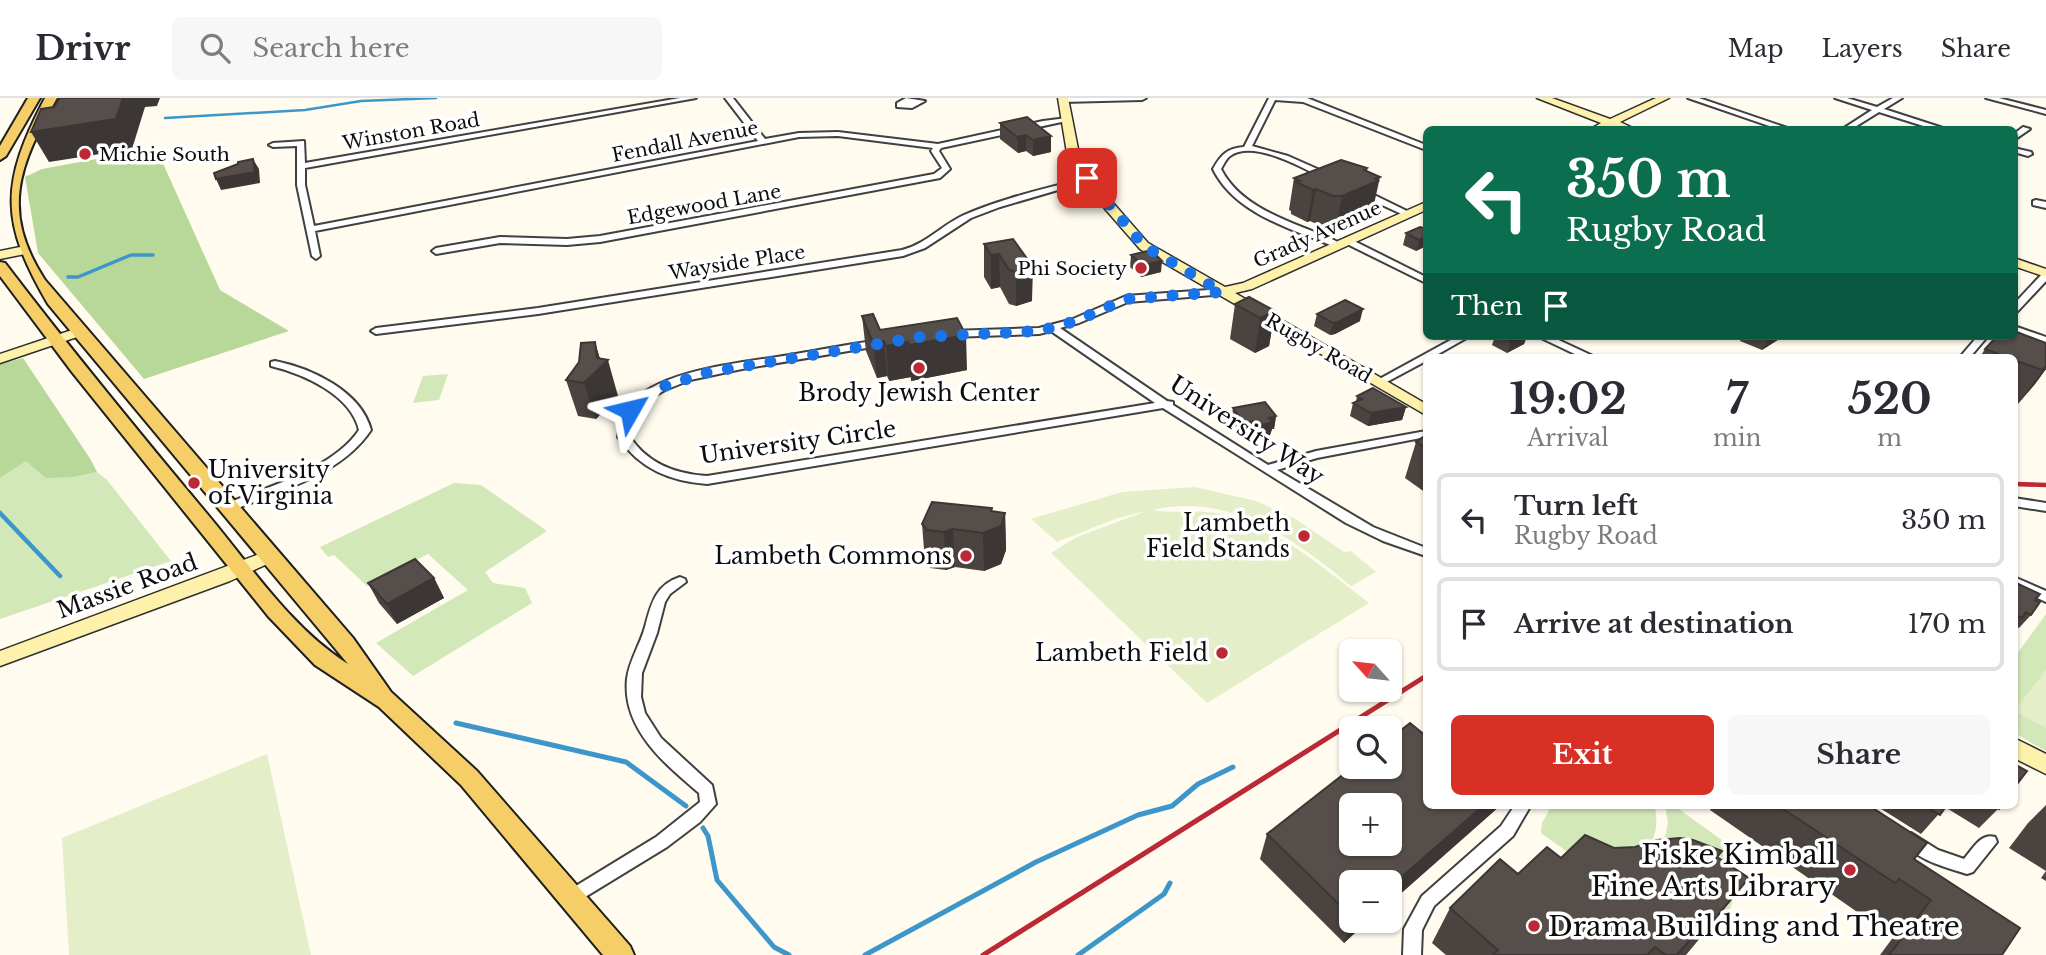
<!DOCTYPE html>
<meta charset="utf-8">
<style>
body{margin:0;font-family:"Libre Baskerville",serif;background:#f7f7f7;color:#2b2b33;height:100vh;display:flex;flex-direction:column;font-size:26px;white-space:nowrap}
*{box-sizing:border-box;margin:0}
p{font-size:23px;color:#7c7c81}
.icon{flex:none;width:38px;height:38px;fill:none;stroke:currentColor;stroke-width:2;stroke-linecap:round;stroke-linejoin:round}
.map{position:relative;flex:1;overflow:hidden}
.details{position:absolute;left:1423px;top:256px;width:595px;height:455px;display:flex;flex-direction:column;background:#fff;border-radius:10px;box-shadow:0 2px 5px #0004}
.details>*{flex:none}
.guide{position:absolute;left:1423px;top:28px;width:595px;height:214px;border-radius:10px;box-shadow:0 2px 5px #0004;background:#0b6e4f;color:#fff;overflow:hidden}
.needle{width:46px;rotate:297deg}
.buttons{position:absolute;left:1339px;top:541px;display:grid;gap:14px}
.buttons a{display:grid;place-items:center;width:63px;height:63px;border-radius:10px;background:#fff;box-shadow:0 2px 5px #0004;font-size:35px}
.pin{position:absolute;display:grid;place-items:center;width:60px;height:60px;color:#fff;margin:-30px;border-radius:14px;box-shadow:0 4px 10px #0006}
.me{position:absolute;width:77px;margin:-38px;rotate:53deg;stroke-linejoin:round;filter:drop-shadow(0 0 5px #0008)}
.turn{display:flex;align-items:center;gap:24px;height:147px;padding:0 28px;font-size:32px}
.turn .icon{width:91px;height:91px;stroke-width:2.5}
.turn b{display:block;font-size:49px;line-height:60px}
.then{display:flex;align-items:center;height:66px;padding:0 28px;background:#0003;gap:14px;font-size:26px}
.eta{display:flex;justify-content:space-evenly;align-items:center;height:119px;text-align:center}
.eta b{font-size:42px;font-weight:800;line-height:49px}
.action{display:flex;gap:14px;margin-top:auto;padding:14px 28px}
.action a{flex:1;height:80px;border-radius:10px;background:#d93025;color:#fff;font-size:28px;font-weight:800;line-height:80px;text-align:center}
.action a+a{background:#f7f7f7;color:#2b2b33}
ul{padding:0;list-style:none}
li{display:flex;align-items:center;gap:21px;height:94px;margin:0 14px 10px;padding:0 14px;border:4px solid #e1e1e2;border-radius:10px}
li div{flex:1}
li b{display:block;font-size:26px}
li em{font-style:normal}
header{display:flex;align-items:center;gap:42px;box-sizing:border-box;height:98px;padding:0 35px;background:#fff;border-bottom:2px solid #e1e1e2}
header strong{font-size:33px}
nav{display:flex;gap:38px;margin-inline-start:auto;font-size:24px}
.search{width:490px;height:63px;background:#f7f7f7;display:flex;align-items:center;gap:18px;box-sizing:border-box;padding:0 24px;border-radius:10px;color:#7c7c81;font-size:26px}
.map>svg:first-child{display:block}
.green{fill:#d3e8b9}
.forest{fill:#b7d898}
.pitch{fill:#e4efca}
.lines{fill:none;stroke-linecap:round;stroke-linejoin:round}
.stream-far3{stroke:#3d96ca;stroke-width:2.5}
.stream-far2{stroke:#3d96ca;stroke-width:3.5}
.stream-far1{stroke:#3d96ca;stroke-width:4.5}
.stream{stroke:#3d96ca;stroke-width:5}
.street-casing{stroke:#404040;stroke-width:4}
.secondary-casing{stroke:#2f2f2f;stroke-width:3}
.primary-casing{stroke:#1e1e1e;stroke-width:4}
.street{fill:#fff;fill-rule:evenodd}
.secondary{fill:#fdf1ab;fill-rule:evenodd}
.primary{fill:#f5ce68;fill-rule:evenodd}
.rail-far1{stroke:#ba2934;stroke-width:4.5}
.rail{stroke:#ba2934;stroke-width:5}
.wall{fill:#4a4340}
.shaded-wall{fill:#3c3734}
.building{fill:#564e4a;stroke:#3c3734;stroke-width:2;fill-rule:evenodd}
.route{stroke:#1a73e8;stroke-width:12;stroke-dasharray:0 21.6}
.poi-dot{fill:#ba2934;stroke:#fff;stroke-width:2.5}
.labels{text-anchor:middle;stroke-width:7;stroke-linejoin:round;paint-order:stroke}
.far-street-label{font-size:19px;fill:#0d0d0d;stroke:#fff}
.far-poi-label{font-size:19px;fill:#0d0d0d;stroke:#fff;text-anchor:start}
.poi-label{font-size:23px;fill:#0d0d0d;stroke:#fff;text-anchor:end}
.street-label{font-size:23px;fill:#0d0d0d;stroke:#fff}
.near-poi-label{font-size:28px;fill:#0d0d0d;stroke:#fff;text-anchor:end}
</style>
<header>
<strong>Drivr</strong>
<div class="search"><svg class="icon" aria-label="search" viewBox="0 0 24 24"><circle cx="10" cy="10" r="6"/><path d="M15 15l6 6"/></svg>Search here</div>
<nav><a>Map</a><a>Layers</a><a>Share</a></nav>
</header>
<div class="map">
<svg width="2046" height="857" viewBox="0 0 2046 857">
<rect width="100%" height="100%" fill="#fffbee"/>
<!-- green -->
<path class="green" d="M 448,276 L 439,302 L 413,305 L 423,278 Z
M 26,362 L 74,379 L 97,374 L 107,382 L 171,463 L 0,521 L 0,380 Z
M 454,385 L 481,387 L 547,433 L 485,474 L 493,485 L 525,490 L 532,505 L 413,578 L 376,545 L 468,492 L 428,456 L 367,488 L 334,457 L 328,459 L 320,449 Z
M 2046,516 L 2046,653 L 2014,635 L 2014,560 Z
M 1552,707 L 1654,707 C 1658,721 1657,732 1651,746 L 1583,765 L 1541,735 L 1542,725 Z
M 1665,707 L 1673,707 L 1733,750 C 1724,771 1740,796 1728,815 L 1705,798 L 1663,747 L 1668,725 Z"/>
<!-- forest -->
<path class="forest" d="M 156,50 L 220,192 L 289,233 L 144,281 L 38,155 L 25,79 L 42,71 Z
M 23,260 L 91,362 L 97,374 L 74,379 L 46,380 L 26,363 L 0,380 L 0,266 Z"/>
<!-- pitch -->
<path class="pitch" d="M 1195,389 L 1256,403 L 1294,420 L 1344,454 L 1351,453 L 1376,474 L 1351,488 C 1295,441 1230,394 1152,412 C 1173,416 1199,411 1222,416 C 1278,429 1324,471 1369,505 L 1207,605 L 1051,455 L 1077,439 L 1149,412 L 1115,421 L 1057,444 L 1031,421 L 1122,394 Z
M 2046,572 L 2046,630 L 2014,613 Z
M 267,656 L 311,857 L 69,857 L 62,740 Z"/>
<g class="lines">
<!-- stream-far3 -->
<path class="stream-far3" d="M 165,20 L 305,12 L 361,3 L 436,0"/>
<!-- stream-far2 -->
<path class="stream-far2" d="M 68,179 L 78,179 L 131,157 L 153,157"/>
<!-- stream-far1 -->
<path class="stream-far1" d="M 0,415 L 60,478"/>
<!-- stream -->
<path class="stream" d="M 456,625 L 626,664 L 686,708
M 703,730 L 708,738 L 717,782 L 774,849 L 789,857
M 865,857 L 1036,764 L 1138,717 L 1172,708 L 1198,686 L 1233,669
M 1078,857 L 1164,796 L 1170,785"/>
<!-- street casing -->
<g class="street-casing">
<path id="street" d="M 680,0 L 696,0 L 305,70 L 305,87 L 314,128 L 758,43 L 725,0 L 733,0 L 765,41 L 799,35 L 838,34 L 938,46 L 1043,23 L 1067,20 L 1071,22 L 941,50 L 939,53 L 950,71 L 940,80 L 600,144 L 567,147 L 500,145 L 436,156 L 432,153 L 436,150 L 500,139 L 567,141 L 600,138 L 934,76 L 942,70 L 931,53 L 933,50 L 838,38 L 799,39 L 315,133 L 320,158 L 316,161 L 312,158 L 297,87 L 297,48 L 273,49 L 269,47 L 273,45 L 304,43 L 305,65 Z
M 906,0 L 925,3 L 912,10 L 897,9 L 897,5 Z
M 1062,0 L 1146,0 L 1142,2 L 1063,4 L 1059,2 Z
M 1269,0 L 1307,0 L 1426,47 L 1426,52 L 1303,4 L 1275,2 L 1252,48 L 1288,58 L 1331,77 L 1331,81 L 1325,81 C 1303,70 1253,41 1230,58 C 1226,61 1224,66 1221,71 C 1238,105 1279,120 1312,133 C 1322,137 1334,141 1342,147 L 1335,149 C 1292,131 1235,116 1213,71 C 1221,57 1227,50 1244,49 Z
M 1688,0 L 1699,0 L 1793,32 L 1781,32 Z
M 1835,0 L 1847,0 L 1877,9 L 1893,0 L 1902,0 L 1884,11 L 1949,32 L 1936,32 L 1879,14 L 1850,32 L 1841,32 L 1872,12 Z
M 1986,0 L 1999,0 L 2046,12 L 2046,16 Z
M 2023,29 L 2030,31 L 2014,42 L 2014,36 Z
M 2014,50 L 2031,54 L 2032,56 L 2028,58 L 2014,54 Z
M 1085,80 L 1092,82 L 1000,109 L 971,120 L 925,150 L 903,158 L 538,216 L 376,236 L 371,233 L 376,230 L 538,210 L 902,152 C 926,146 942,127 964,117 C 1002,100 1045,91 1085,80 Z
M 1358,92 L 1364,92 L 1413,116 L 1406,118 L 1358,96 Z
M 2036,102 L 2046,104 L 2046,110 L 2033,107 L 2033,103 Z
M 1348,140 L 1426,179 L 1426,185 L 1345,145 L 1345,141 Z
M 2046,174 L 2046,183 L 2017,214 L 2014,215 L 2014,206 L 2043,175 Z
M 1222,191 L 1225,192 L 1225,196 L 1128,204 L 1079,225 L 1060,230 L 1167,303 L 1173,304 L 1173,307 L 1268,367 L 1316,353 L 1426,333 L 1426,339 L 1317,360 L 1277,372 L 1373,429 L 1426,450 L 1426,458 L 1383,443 L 1346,425 L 1163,310 L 707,386 C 670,383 640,371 618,339 C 621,323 624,312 636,301 C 667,271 747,264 790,257 C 820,252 850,246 880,242 L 884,243 L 884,247 L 742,271 L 690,282 L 665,292 L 644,304 L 633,319 L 630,339 C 648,366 676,376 707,378 L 1155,305 L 1051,233 L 1039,236 L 950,239 L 945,236 L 950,233 L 1039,230 L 1073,221 L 1126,198 Z
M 2014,228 L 2046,239 L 2046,245 L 2014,234 Z
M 1458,238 L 1470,238 L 1433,259 L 1426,259 L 1426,263 L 1383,286 L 1379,287 L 1374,284 Z
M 1537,238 L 1550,238 L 1595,259 L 1581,259 Z
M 1978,238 L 1988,238 L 1970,259 L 1960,259 Z
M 275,263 C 311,270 361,293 371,332 C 341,377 281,392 233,412 L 225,412 L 223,409 L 225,406 C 267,389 333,371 359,332 C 351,297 304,276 271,268 L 271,264 Z
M 2014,400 L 2046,405 L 2046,413 L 2014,408 Z
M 680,479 L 685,481 L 686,484 L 670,496 L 665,504 L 657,535 L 642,575 L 641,599 L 645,615 L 661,640 L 712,687 L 716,706 L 700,724 L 667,749 L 572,807 L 566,804 L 564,799 L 566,794 L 656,739 L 700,704 L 699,695 C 665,666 622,631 627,581 C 629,563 640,547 645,529 C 651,507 655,487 680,479 Z
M 2014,479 L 2046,493 L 2046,504 L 2014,489 Z
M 1515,707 L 1531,707 L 1513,738 L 1434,808 L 1422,832 L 1421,857 L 1403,857 L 1404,831 L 1422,798 L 1501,728 Z
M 1911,735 L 1938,752 L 1964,761 C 1972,752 1981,734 1995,739 L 1997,744 L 1973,774 L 1967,776 C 1948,770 1912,761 1903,742 L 1905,737 Z"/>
</g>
<!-- secondary casing -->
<g class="secondary-casing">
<path id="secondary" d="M 1058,0 L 1068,0 L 1080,61 L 1114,106 L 1148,145 L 1225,189 L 1243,185 L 1426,104 L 1426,112 L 1252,191 L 1235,195 L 1426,306 L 1426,317 L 1140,151 L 1106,112 L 1068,61 Z
M 1537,0 L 1552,0 L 1610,21 L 1656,0 L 1669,0 L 1620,24 L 1637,32 L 1621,32 L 1611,28 L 1604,32 L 1589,32 L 1601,25 Z
M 20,149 L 25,150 L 25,156 L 0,161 L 0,153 Z
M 2014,160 L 2046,171 L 2046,179 L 2014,168 Z
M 81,229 L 86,230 L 86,236 L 0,265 L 0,256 Z
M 270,452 L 276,454 L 279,458 L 276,462 L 230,483 L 0,568 L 0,553 Z
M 2014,640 L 2046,656 L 2046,676 L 2014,660 Z"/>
</g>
<!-- primary casing -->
<g class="primary-casing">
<path id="primary" d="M 28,0 L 40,0 L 6,58 L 0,62 L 0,48 Z
M 45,0 L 57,0 C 19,67 0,113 45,182 L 353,540 L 391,594 L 477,673 L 630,848 L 634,857 L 603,857 L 461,687 L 379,609 L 315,567 L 268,518 L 72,274 L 0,178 L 0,164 L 5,165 C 72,253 142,338 213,423 C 254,473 293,531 348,566 L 48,206 C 0,124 0,86 45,0 Z"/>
</g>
<!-- street -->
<use href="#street" class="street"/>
<!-- secondary -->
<use href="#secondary" class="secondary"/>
<!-- primary -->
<use href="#primary" class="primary"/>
<!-- rail-far1 -->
<path class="rail-far1" d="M 2014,386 L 2046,387"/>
<!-- rail -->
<path class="rail" d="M 983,857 L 1426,578"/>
</g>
<!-- wall -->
<path class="wall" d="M 1027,19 L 1051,54 L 1033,58 L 1026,53 L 1018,55 L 1000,41 L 1000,25 Z
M 1367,70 L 1373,111 L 1372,111 L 1371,114 L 1336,130 L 1327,131 L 1310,123 L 1307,124 L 1291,116 L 1291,113 L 1289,112 L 1294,80 Z
M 1426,131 L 1426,148 L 1416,153 L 1403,147 L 1406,135 Z
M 1013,141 L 1032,203 L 1016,208 L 1009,206 L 1000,189 L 991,191 L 984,179 L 984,146 Z
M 1131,157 L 1161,174 L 1141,179 L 1130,169 Z
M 1235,206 L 1275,213 L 1269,248 L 1255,255 L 1230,241 Z
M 1317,216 L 1360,223 L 1335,236 L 1330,237 L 1314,228 Z
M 862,218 L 880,232 L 967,272 L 911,283 L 911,279 L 889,283 L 887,278 L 877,280 L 866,253 Z
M 2014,233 L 2046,245 L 2046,271 L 2035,286 L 2016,308 L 2014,307 L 2014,259 L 1980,259 L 1985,251 L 1997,238 L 2014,238 Z
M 1495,238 L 1527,238 L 1524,246 L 1507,255 L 1492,247 Z
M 1742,238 L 1784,238 L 1762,252 L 1740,243 Z
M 595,244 L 600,261 L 618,298 L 596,321 L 578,318 L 566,282 Z
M 1357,298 L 1406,309 L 1402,322 L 1368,328 L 1350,318 L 1353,305 L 1356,304 Z
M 1233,310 L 1276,318 L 1274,331 L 1272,331 L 1270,337 L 1255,340 L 1251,336 L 1242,338 L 1231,323 Z
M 1426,337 L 1426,395 L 1405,380 L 1416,344 Z
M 992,410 L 992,413 L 1005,415 L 1006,452 L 1001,466 L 984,473 L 955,469 L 946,472 L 930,470 L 925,464 L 922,426 Z
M 434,480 L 444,500 L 397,526 L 379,505 L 368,485 Z
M 2014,484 L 2035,502 L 2031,517 L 2019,530 L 2015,528 L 2014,529 Z
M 1501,707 L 1390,805 L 1390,784 L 1351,784 L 1351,822 L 1369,822 L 1344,845 L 1260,761 L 1267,736 Z
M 1711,707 L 1868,707 L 1914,761 L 2002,857 L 1880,857 L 1897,834 L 1867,813 L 1863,818 L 1710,712 L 1713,708 Z
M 1875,707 L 2002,707 L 1979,730 L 1945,709 L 1921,736 Z
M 2046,707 L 2046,783 L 2041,780 L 2046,773 L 2009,750 L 2028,725 Z
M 1614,750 L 1717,759 L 1720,816 L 1686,857 L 1446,857 L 1432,845 L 1450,810 L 1518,776 L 1561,760 Z"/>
<!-- shaded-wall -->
<path class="shaded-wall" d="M 123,0 L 160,0 L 157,8 L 145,9 L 132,51 L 49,64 L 31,34 Z
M 1026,37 L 1026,53 L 1018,55 L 1017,39 Z
M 1051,38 L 1051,54 L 1033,58 L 1033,42 Z
M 253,61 L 259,71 L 260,85 L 221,92 L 216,81 Z
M 1367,70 L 1362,89 L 1380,79 L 1373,111 L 1372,111 L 1371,114 L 1336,130 L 1342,98 L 1364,72 Z
M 1316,91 L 1310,123 L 1307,124 L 1313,92 Z
M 1426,138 L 1426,148 L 1416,153 L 1419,142 Z
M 999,156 L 1000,189 L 991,191 L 991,157 Z
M 1162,163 L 1161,174 L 1141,179 L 1142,167 Z
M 1033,169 L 1032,203 L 1016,208 L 1016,174 Z
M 1363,211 L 1360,223 L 1335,236 L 1330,237 L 1333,225 Z
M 1275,213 L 1269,248 L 1255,255 L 1260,220 Z
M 966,237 L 967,272 L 911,283 L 909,247 Z
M 1520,238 L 1527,238 L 1524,246 L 1507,255 L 1511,243 Z
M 1770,238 L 1784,238 L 1762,252 Z
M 884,243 L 887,278 L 877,280 L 873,245 Z
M 595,244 L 602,268 L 608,262 L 618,298 L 596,321 L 584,285 L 597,260 Z
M 908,244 L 911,279 L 889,283 L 886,248 Z
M 2046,268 L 2046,271 L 2035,286 L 2016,308 Z
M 1406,309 L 1402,322 L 1368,328 L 1371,315 Z
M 1276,318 L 1274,331 L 1272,331 L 1270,337 L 1255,340 L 1257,328 L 1269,320 Z
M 1253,323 L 1251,336 L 1242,338 L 1244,325 Z
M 992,410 L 993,431 L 1005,415 L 1006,452 L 1001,466 L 984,473 L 983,435 Z
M 953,431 L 955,469 L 946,472 L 944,434 Z
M 434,480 L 444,500 L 397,526 L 387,506 Z
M 1484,707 L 1501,707 L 1390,805 L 1390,789 Z
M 1749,780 L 1720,816 L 1685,857 Z
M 1352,822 L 1369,822 L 1344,845 Z"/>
<!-- building -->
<path class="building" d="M 60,0 L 123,0 L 116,21 L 31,34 L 41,11 L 54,9 Z
M 1027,19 L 1051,38 L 1033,42 L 1026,37 L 1017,39 L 1000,25 Z
M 253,61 L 255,74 L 216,81 L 214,75 L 238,66 L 238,64 Z
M 1341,62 L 1367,70 L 1364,72 L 1380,79 L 1375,81 L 1378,83 L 1342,98 L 1333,98 L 1316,91 L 1313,92 L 1296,84 L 1300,83 L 1294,80 Z
M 1420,129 L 1426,131 L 1426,138 L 1419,142 L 1406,135 Z
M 1013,141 L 1033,169 L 1016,174 L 1009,172 L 999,156 L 991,157 L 984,146 Z
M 1151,152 L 1162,163 L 1142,167 L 1131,157 Z
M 1249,199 L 1275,213 L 1260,220 L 1235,206 Z
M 1345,202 L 1363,211 L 1338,224 L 1333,225 L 1317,216 Z
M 873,216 L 880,232 L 957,220 L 966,237 L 909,247 L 908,244 L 886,248 L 884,243 L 873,245 L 862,218 Z
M 2014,233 L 2046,245 L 2046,268 L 2042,272 L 2014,262 L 2014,259 L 2007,259 L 1985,251 L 1997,238 L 2014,238 Z
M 1502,238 L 1520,238 L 1511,243 Z
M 595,244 L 597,260 L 608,262 L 584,285 L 566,282 L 579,264 L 581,245 Z
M 1373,290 L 1406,309 L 1371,315 L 1353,305 L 1362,301 L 1357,298 Z
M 1265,304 L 1276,318 L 1269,320 L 1273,324 L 1257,328 L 1253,323 L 1244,325 L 1233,310 Z
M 1426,337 L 1426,350 L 1416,344 Z
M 932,404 L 992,410 L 991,413 L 1005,415 L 1001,428 L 983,435 L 953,431 L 944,434 L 927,432 L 922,426 Z
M 415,461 L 434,480 L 387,506 L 368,485 Z
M 2014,484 L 2040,496 L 2035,502 L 2040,504 L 2031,517 L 2026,514 L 2022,520 L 2014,517 Z
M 1410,625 L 1426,638 L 1426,707 L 1484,707 L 1390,789 L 1390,784 L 1351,784 L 1351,818 L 1267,736 L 1354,668 L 1390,668 L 1390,641 ZM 1351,707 L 1390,707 L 1390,746 L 1351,746 Z
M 2014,666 L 2027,673 L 2014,690 Z
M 1777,707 L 1868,707 L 1927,745 L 1914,761 L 2020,830 L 2002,857 L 1889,857 L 1931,802 L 1899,781 L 1895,785 Z
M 1923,707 L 1947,707 L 1940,717 Z
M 1992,707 L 2002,707 L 1999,711 Z
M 1585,737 L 1614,750 L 1635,749 L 1657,742 L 1680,740 L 1693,742 L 1722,753 L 1717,759 L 1749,780 L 1701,837 L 1697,834 L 1677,857 L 1666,857 L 1655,849 L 1647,857 L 1493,857 L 1498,852 L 1450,810 L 1500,761 L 1518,776 L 1547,749 L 1561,760 Z"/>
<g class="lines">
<!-- route -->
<path class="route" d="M 630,312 L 649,296 L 667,287 L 709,274 L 920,239 L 1039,233 L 1076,223 L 1126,201 L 1222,194 L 1144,148 L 1087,80"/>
</g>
<!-- markers -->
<g class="poi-dot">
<circle cx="85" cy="56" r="7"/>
<circle cx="1141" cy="170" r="7"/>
<circle cx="919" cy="270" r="7"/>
<circle cx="194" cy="385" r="7"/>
<circle cx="1304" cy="438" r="7"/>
<circle cx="966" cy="458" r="7"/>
<circle cx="1222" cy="555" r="7"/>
<circle cx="1850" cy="772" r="7"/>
<circle cx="1534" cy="828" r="7"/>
</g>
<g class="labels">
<!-- far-street labels -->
<g class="far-street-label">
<text transform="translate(411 33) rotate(-10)" y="7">Winston Road</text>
<text transform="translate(685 43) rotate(-11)" y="7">Fendall Avenue</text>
<text transform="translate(704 106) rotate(-10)" y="7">Edgewood Lane</text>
<text transform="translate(1317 136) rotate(-24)" y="7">Grady Avenue</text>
<text transform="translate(737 164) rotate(-9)" y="7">Wayside Place</text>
<text transform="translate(1319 250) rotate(30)" y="7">Rugby Road</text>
</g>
<!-- far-poi labels -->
<g class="far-poi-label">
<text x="99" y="63">Michie South</text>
<text x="1127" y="177" text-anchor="end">Phi Society</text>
</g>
<!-- poi labels -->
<g class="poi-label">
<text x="919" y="303" text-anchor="middle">Brody Jewish Center</text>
<text x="208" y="380" text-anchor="start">University<tspan x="208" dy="26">of Virginia</tspan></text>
<text x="1290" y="433">Lambeth<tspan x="1290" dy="26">Field Stands</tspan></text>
<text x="952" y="466">Lambeth Commons</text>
<text x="1208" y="563">Lambeth Field</text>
</g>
<!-- street labels -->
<g class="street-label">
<text transform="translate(1247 332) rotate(33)" y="8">University Way</text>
<text transform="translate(798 344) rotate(-8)" y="8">University Circle</text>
<text transform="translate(127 488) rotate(-20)" y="8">Massie Road</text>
</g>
<!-- near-poi labels -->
<g class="near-poi-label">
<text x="1836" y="766">Fiske Kimball<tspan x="1836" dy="32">Fine Arts Library</tspan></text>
<text x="1548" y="838" text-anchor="start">Drama Building and Theatre</text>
</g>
</g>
</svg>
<div class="buttons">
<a><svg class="needle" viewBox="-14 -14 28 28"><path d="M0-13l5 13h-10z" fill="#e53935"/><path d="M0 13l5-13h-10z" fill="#7c7c81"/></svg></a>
<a><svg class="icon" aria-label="search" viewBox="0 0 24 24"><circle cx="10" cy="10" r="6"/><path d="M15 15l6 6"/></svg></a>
<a>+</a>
<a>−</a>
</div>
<div class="pin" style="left:1087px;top:80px;background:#d93025"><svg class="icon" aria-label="arrive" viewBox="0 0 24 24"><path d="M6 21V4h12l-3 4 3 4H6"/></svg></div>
<svg class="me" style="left:630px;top:312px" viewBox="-20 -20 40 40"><path d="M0-17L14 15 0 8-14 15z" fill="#1a73e8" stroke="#fff" stroke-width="4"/></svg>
<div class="guide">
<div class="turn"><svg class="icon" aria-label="left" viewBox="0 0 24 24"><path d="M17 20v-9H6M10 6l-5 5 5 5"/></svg><div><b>350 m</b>Rugby Road</div></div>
<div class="then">Then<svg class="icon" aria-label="arrive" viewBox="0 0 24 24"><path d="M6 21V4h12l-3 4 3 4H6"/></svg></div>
</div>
<section class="details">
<div class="eta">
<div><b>19:02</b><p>Arrival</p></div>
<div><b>7</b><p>min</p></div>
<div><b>520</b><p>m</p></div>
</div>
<ul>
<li><svg class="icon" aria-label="left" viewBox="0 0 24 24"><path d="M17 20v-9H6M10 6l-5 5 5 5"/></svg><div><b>Turn left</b><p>Rugby Road</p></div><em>350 m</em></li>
<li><svg class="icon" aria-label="arrive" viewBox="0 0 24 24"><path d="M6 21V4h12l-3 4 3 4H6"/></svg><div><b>Arrive at destination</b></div><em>170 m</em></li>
</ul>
<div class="action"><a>Exit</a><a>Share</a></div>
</section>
</div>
